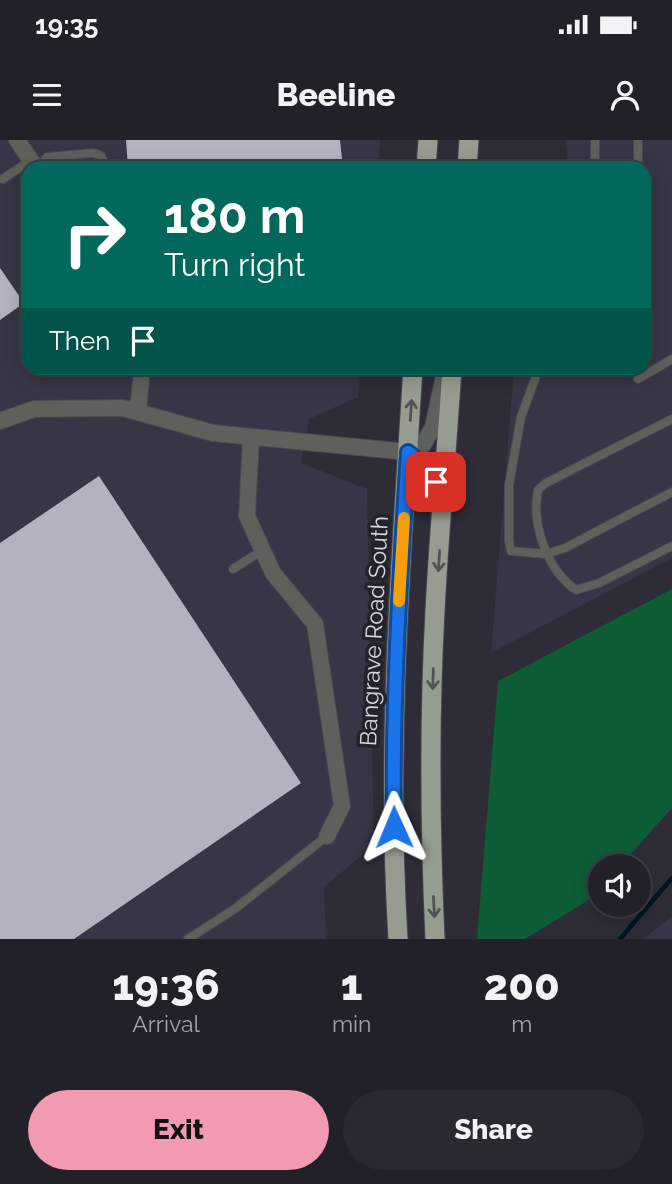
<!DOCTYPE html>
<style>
body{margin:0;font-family:Raleway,sans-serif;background:#2a2931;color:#f1f3f6;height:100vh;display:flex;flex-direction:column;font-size:26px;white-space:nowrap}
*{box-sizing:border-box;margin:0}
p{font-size:23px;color:#a2a3a8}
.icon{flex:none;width:38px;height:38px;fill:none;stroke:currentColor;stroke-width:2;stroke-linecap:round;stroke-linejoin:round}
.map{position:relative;height:799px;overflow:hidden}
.sheet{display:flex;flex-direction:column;background:#222129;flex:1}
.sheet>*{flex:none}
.hud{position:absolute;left:21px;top:21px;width:630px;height:214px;border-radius:21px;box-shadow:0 4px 18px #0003,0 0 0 2px #3f3e46;background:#00695c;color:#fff;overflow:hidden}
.tools{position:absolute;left:588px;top:714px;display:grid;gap:14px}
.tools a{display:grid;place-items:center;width:63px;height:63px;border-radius:50%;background:#222129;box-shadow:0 4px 18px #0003,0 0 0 2px #3f3e46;font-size:35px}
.pin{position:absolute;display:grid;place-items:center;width:60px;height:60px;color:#fff;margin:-30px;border-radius:14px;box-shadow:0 4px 10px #0006}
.me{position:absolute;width:77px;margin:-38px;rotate:359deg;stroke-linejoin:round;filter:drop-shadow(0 0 5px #0008)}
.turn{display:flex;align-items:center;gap:24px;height:147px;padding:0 28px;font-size:32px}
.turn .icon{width:91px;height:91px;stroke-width:2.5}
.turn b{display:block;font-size:49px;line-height:60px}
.then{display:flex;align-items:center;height:66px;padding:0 28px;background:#0003;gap:14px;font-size:26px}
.eta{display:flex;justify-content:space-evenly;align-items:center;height:119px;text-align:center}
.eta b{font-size:42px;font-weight:800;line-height:49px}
.action{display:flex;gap:14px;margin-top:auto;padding:14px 28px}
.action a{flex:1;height:80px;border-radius:42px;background:#f19ab1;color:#111;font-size:28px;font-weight:800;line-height:80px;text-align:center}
.action a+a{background:#2a2931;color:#f1f3f6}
.status{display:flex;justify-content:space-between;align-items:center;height:49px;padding:0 35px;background:#222129;direction:ltr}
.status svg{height:19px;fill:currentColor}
header{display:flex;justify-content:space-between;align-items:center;height:91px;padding:0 28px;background:#222129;font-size:32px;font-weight:800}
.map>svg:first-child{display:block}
.built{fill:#383546}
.green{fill:#0d5e36}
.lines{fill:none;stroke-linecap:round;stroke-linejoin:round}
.stream{stroke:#001521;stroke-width:4.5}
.building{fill:#b5b2c0}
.service-casing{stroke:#494752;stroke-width:10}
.minor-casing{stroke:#494752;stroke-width:18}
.trunk-casing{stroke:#494752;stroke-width:21}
.service{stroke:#5e605b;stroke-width:8}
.minor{stroke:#5e605b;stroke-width:16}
.trunk{stroke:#979c90;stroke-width:19}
.oneway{stroke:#525355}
.route-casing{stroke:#114b97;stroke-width:18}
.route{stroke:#1a73e8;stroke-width:12}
.slow{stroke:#f59e0b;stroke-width:12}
.labels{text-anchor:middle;stroke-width:7;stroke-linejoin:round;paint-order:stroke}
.street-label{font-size:23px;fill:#d8d7de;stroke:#24222d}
</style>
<div class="status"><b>19:35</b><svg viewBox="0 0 49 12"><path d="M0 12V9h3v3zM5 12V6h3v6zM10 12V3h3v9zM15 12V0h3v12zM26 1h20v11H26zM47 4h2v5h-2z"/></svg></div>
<header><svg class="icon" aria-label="menu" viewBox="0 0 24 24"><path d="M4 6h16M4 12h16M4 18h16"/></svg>Beeline<svg class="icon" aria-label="person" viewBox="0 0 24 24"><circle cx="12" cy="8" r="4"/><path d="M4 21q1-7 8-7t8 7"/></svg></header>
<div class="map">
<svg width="672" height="799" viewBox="0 0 672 799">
<rect width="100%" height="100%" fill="#2e2c37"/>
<!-- built -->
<path class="built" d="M 0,0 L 380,0 L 378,28 L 28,28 L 28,228 L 361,228 L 358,257 L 309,279 L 301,323 L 367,349 L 374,705 L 324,747 L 326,799 L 0,799 Z
M 566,0 L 672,0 L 672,418 L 491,513 L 514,228 L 644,228 L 644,28 L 568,28 Z
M 672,776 L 672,799 L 643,799 Z"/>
<!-- green -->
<path class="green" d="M 672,449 L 672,668 L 620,726 L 600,726 L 600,749 L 592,758 L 525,799 L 477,799 L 498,541 Z"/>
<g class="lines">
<!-- stream -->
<path class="stream" d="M 620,799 L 672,738"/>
</g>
<!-- building -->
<path class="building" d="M 126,0 L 340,0 L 343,28 L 128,28 Z
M 0,128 L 24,163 L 0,180 Z
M 99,336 L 301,643 L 74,799 L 0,799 L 0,403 Z"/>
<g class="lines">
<!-- service casing -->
<g class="service-casing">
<path id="service" d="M 595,0 L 595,28
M 38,28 L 47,17 L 94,13 L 101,16 L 107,28
M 638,28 L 638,0
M 3,39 L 31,20
M 539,228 L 521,277 L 509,345 L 509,401 L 511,411 L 546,414 L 565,408 L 672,352
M 638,239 L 672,219
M 638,239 L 638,228
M 672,279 L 546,343 L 538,350 C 531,384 547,430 576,450 L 599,443 L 672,406
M 233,429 L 263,410
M 188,799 L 236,768 L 327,696"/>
</g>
<!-- minor casing -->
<g class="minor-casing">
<path id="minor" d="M 17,0 L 36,28
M 138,272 L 142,228
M 0,281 L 34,269 L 123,268 L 213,293 L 408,312 L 423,305 L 433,287 L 445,232
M 251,297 L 247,376 L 273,433 L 315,484 L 342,666 L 327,696
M 408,312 C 428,330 434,335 440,361"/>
</g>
<!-- trunk casing -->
<g class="trunk-casing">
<path id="trunk" d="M 426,28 L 428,0
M 467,28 L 469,0
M 398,799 C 386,608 401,418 413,228
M 435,799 C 430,690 429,580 435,471 C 439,390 447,308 452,228"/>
</g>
<!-- service -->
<use href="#service" class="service"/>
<!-- minor -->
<use href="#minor" class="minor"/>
<!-- trunk -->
<use href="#trunk" class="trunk"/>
</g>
<!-- one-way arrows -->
<defs><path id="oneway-shaft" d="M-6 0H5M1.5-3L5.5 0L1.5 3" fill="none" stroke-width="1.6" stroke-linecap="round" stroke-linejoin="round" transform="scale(1.75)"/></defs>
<g class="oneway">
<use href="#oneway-shaft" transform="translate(411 270) rotate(-86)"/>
<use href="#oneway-shaft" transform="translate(439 421) rotate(94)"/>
<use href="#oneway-shaft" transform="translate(433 539) rotate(92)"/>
<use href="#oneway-shaft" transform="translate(434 767) rotate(87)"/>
</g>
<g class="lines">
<!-- route casing -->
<g class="route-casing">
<path id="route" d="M 394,687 C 392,562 400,437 408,312 L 424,326 L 436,342"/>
</g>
<!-- route -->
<use href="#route" class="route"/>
<!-- slow -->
<path class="slow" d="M 399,461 L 404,378"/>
</g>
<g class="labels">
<!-- street labels -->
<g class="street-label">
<text transform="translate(374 491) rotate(-87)" y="8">Bangrave Road South</text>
</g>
</g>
</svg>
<div class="tools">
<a><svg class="icon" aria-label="sound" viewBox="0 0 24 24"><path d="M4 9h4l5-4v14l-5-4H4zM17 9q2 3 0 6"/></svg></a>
</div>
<div class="pin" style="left:436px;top:342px;background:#d93025"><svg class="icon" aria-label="arrive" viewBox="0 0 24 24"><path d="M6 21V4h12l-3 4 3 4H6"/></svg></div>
<svg class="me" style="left:394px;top:687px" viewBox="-20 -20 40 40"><path d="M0-17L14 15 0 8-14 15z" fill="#1a73e8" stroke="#fff" stroke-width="4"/></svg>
<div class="hud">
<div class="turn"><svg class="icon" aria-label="right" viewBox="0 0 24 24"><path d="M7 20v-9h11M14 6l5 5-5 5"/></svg><div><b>180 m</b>Turn right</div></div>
<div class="then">Then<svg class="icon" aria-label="arrive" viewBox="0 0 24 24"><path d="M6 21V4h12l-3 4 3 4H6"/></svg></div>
</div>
</div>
<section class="sheet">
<div class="eta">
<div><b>19:36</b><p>Arrival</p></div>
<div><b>1</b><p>min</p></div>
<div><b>200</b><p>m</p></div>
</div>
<div class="action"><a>Exit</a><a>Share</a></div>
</section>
